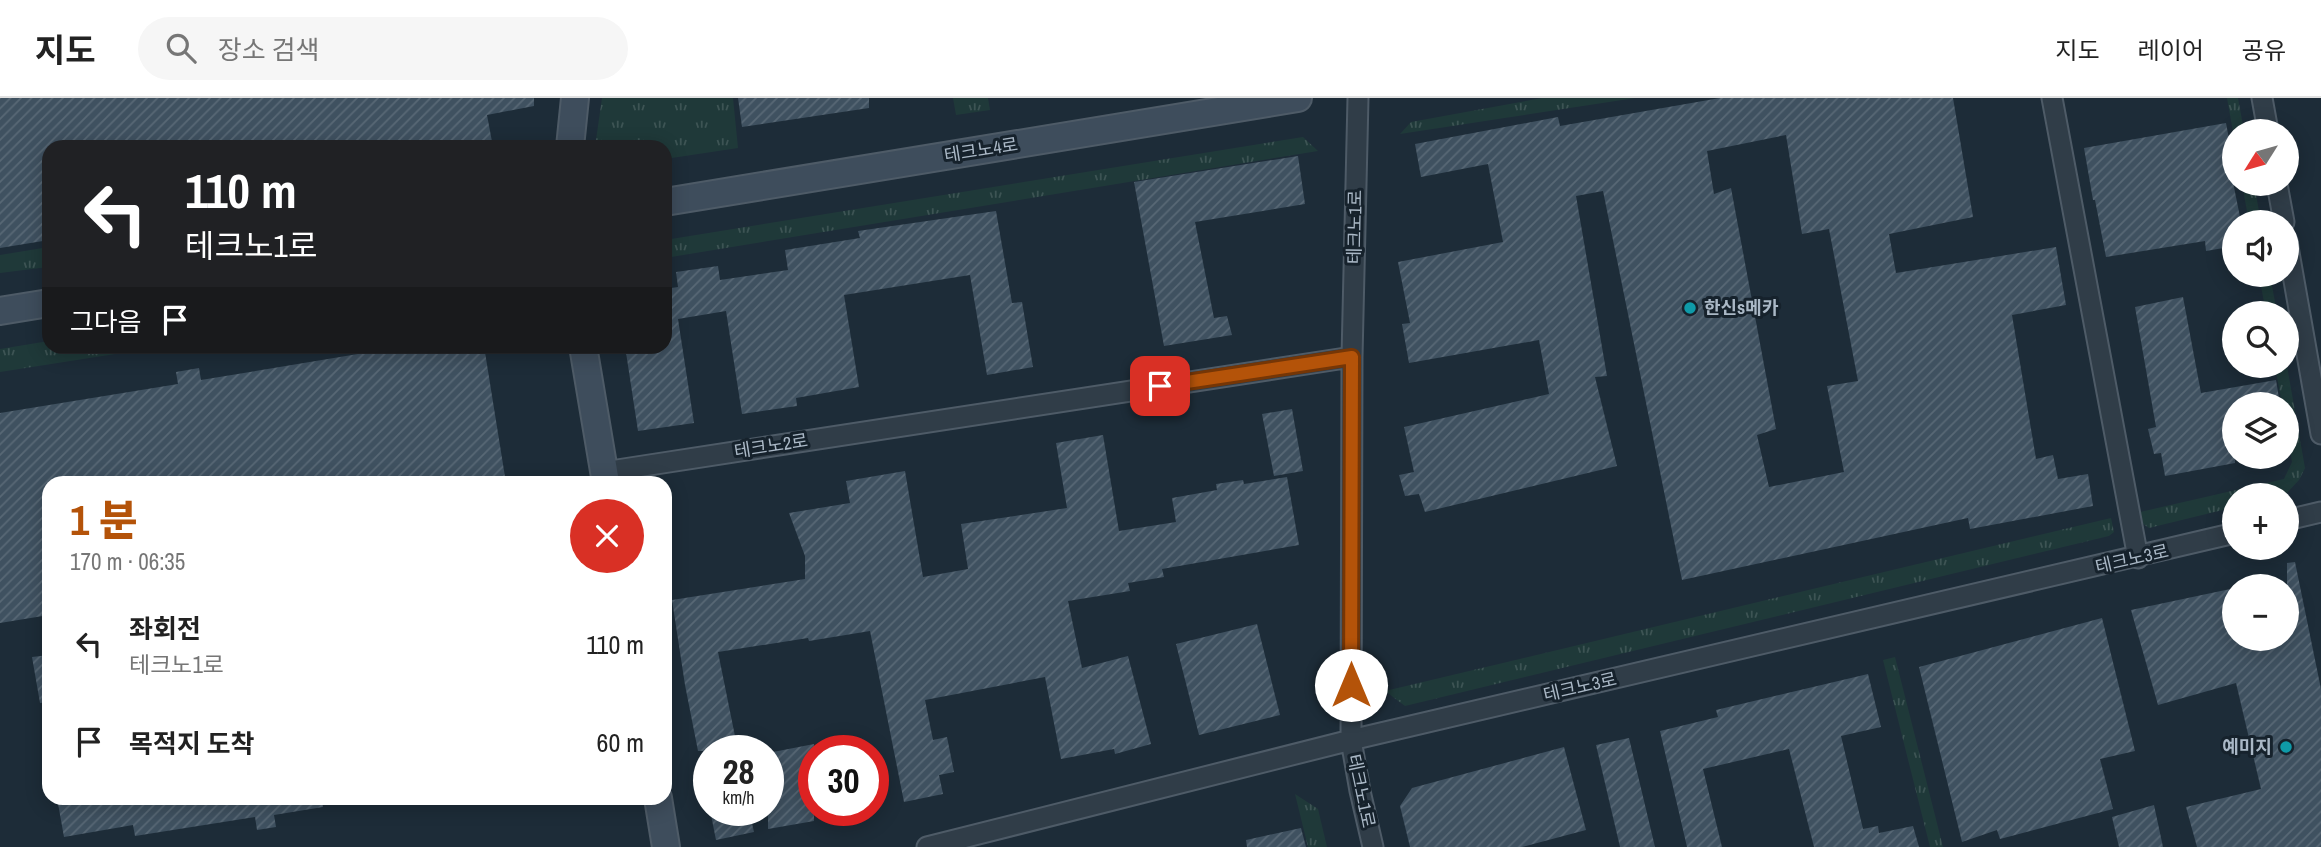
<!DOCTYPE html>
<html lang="ko">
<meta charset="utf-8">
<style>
body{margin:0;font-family:"Archivo Narrow","Noto Sans KR",sans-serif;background:#f6f6f6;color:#222;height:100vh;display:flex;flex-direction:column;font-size:26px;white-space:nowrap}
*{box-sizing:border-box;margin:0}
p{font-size:23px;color:#767676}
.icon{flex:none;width:38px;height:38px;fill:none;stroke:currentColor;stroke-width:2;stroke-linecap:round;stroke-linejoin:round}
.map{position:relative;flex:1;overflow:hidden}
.side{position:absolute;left:42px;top:378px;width:630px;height:329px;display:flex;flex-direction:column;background:#fff;border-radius:21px;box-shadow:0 4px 18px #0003}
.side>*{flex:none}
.banner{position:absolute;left:42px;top:42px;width:630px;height:214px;border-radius:21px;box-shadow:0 4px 18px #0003;background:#202124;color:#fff;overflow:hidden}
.needle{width:46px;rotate:233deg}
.controls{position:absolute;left:2222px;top:21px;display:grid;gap:14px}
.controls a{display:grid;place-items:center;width:77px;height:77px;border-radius:50%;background:#fff;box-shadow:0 4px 18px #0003;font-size:35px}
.speed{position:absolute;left:693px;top:637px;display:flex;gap:14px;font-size:35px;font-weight:700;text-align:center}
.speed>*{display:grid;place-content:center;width:91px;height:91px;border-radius:50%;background:#fff;box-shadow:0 4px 18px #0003;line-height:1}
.speed small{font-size:18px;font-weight:400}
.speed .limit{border:10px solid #d22;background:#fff;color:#111}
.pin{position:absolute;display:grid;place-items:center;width:60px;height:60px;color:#fff;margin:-30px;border-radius:14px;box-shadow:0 4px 10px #0006}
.me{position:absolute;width:77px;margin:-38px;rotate:0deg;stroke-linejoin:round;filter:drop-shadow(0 0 5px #0008)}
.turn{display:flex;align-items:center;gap:24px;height:147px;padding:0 28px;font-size:32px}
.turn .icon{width:91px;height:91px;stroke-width:2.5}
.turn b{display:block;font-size:49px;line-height:60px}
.then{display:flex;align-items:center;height:66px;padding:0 28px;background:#0003;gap:14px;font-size:26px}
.round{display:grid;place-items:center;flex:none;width:74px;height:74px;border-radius:37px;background:#f6f6f6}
.head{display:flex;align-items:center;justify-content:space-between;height:119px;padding:0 28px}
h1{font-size:42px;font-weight:800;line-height:52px;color:#b45309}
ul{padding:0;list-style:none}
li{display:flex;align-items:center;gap:21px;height:98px;padding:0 28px}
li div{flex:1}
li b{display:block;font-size:26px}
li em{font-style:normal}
header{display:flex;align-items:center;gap:42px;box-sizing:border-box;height:98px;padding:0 35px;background:#fff;border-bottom:2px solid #e0e0e0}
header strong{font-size:33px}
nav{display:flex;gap:38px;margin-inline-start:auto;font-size:24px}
.search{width:490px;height:63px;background:#f6f6f6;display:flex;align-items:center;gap:18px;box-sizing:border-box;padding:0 24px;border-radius:38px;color:#767676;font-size:26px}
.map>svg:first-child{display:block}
.grass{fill:url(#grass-tufts)}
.building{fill:url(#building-hatch);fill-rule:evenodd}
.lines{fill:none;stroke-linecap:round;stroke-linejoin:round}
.street-casing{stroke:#4e5b67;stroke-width:23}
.secondary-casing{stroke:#4e5b67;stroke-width:30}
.street{stroke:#303d48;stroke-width:19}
.secondary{stroke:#3e4d5c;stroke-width:26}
.route-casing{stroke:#753606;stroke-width:18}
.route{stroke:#b45309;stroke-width:12}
.culture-dot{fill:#0f9aa8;stroke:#16222c;stroke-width:2.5}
.labels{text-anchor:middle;stroke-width:6;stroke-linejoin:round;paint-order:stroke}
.street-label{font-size:18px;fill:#aab8c6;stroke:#16222c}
.poi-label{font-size:18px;font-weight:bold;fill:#aab8c6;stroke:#16222c;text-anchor:start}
</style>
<header>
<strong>지도</strong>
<div class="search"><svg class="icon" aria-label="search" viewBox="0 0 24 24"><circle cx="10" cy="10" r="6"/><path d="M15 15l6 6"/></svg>장소 검색</div>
<nav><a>지도</a><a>레이어</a><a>공유</a></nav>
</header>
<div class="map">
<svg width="2321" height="749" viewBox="0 0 2321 749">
<defs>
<pattern id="grass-tufts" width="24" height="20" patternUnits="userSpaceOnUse" patternTransform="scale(1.75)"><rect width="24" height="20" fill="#1f3939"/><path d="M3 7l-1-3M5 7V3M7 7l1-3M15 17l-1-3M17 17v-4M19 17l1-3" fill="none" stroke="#3d5454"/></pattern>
<pattern id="building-hatch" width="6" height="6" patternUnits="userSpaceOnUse" patternTransform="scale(1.75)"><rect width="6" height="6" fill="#3f5160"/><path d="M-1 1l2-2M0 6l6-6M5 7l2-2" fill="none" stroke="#586875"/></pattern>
</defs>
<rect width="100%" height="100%" fill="#1d2c38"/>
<!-- grass -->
<path class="grass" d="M 602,0 L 733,0 L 738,50 L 665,61 L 665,49 L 595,49 Z
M 953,0 L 988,0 L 990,12 L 956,17 Z
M 1542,0 L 1635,0 L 1400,36 L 1411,24 Z
M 2227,0 L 2238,0 L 2244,33 L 2235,33 L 2235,45 Z
M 1303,39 L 1318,53 L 665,160 L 665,142 Z
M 2242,86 L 2254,86 L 2261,124 L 2249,124 Z
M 49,149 L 48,169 L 0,175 L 0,157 Z
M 2259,177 L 2270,177 L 2277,215 L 2266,215 Z
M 49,243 L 49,248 L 160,249 L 0,274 L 0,251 Z
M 2275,268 L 2287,268 L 2305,370 L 2299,382 L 2286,396 L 2235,397 L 2235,409 L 2149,430 L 2142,425 L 2140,414 L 2284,381 L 2292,364 L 2287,335 L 2287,306 L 2282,306 Z
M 2111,420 L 2114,434 L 2109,438 L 1405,608 L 1385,593 Z
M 1895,559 L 1943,749 L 1930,749 L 1883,562 Z
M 1295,696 L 1318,711 L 1327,749 L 1308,749 Z"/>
<!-- building -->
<path class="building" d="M 0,0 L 534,0 L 534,8 L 487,17 L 493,49 L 49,49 L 49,142 L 0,150 Z
M 738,0 L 869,0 L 869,10 L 742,29 Z
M 1720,0 L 1953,0 L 1973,119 L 1889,136 L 1896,175 L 2056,149 L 2066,207 L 2012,217 L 2036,361 L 2053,357 L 2058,381 L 2088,376 L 2093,408 L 1970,431 L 1968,420 L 1682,482 L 1603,93 L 1576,98 L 1607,278 L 1595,279 L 1617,368 L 1425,414 L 1419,396 L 1405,398 L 1399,377 L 1414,374 L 1404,329 L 1549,296 L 1539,242 L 1409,265 L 1402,226 L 1410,225 L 1398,164 L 1503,144 L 1488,66 L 1421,79 L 1415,46 L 1558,19 L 1560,28 ZM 1786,37 L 1802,136 L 1829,131 L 1858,283 L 1827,288 L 1844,374 L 1769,389 L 1757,337 L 1776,331 L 1731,90 L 1714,96 L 1707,53 Z
M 2226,25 L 2235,73 L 2231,74 L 2241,124 L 2235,124 L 2235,148 L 2206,153 L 2205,143 L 2106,159 L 2095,102 L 2093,102 L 2084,50 Z
M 1298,58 L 1305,106 L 1195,124 L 1214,220 L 1227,218 L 1232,237 L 1164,248 L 1134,84 Z
M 996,113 L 1012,205 L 1022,204 L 1033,269 L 987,277 L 970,177 L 844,197 L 859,289 L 796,300 L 797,308 L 742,316 L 726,213 L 678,221 L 694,325 L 638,333 L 625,248 L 665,248 L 665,191 L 678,189 L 676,174 L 718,168 L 720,182 L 788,172 L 785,152 L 860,140 L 858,133 Z
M 2183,199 L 2201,295 L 2276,282 L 2280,306 L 2235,306 L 2235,365 L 2165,378 L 2161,355 L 2154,356 L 2148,331 L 2156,329 L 2135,209 Z
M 406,248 L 484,248 L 506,385 L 49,385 L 49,517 L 0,525 L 0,315 L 178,286 L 176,274 L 199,270 L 201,282 Z
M 1292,311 L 1303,373 L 1274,378 L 1262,316 Z
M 1103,337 L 1119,433 L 1176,424 L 1172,400 L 1217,392 L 1216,386 L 1243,382 L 1244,386 L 1287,379 L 1299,447 L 1162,471 L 1164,479 L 1128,485 L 1130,493 L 1068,503 L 1082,570 L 1128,558 L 1151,646 L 1115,656 L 1114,651 L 1061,661 L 1045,579 L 925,602 L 933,642 L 947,639 L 954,674 L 939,677 L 943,696 L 904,704 L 870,533 L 809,543 L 808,540 L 718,554 L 738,653 L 698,653 L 685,587 L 672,502 L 805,481 L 805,458 L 789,415 L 850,405 L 846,383 L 905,373 L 923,479 L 968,471 L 961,426 L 1067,410 L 1056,345 Z
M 2295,464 L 2321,591 L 2321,749 L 2197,749 L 2186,709 L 2261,691 L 2236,585 L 2158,607 L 2131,512 L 2235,490 L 2235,541 L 2287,541 L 2287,465 Z
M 2102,520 L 2135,653 L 2100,661 L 2113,711 L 2000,741 L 1997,732 L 1962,744 L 1919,569 Z
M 1257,526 L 1280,617 L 1199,637 L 1176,546 Z
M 49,557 L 49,604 L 40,605 L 32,559 Z
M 1868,576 L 1881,629 L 1841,638 L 1863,731 L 1878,728 L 1879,735 L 1913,728 L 1919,749 L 1814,749 L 1789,651 L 1703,671 L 1722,749 L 1687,749 L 1660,633 L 1718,619 L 1716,612 Z
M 1629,640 L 1655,749 L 1620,749 L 1596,647 Z
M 814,646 L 814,723 L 768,731 L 768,655 Z
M 1564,649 L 1586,732 L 1522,749 L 1410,749 L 1400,708 L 1412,690 Z
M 57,700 L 322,700 L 323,709 L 274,717 L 276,729 L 257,732 L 255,719 L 135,738 L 133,727 L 64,739 Z
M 2154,707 L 2163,749 L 2119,749 L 2112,719 Z
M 710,712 L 749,712 L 754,734 L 716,742 Z
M 1301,730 L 1306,749 L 1247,749 L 1246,742 Z"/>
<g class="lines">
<!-- street casing -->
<g class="street-casing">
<path id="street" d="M 1358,0 L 1352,259 L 1351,642 L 1360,693 L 1373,749
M 2052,0 L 2138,460
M 2262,0 L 2268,33
M 2277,86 L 2284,124
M 2287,143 L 2321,336
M 604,374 L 1352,259
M 2287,422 L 2321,414
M 927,749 L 1351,642 L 2235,435"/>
</g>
<!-- secondary casing -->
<g class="secondary-casing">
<path id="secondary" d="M 570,49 L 575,0
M 665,104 L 1298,0
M 0,213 L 49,205
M 583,248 L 606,385
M 658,700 L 666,749"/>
</g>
<!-- street -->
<use href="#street" class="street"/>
<!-- secondary -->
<use href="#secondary" class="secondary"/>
</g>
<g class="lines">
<!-- route casing -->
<g class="route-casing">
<path id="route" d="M 1160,288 L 1352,259 L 1351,587"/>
</g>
<!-- route -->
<use href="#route" class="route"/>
</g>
<!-- markers -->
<g class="culture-dot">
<circle cx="1690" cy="210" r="7"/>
<circle cx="2286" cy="649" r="7"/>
</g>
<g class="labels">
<!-- street labels -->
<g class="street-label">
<text transform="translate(981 52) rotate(-9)" y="6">테크노4로</text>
<text transform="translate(1355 129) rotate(-89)" y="6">테크노1로</text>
<text transform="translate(771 348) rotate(-9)" y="6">테크노2로</text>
<text transform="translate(2132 461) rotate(-13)" y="6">테크노3로</text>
<text transform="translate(1580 589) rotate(-13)" y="6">테크노3로</text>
<text transform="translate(1361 693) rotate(78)" y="6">테크노1로</text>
</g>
<!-- poi labels -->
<g class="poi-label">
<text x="1704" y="216">한신s메카</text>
<text x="2272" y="655" text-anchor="end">예미지</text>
</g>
</g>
</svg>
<div class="controls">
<a><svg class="needle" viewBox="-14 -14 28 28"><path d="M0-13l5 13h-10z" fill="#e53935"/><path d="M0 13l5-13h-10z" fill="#767676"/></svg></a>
<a><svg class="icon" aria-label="sound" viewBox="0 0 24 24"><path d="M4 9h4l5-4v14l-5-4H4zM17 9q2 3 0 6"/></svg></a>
<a><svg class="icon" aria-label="search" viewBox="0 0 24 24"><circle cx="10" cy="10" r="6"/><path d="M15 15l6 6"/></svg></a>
<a><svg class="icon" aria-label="layers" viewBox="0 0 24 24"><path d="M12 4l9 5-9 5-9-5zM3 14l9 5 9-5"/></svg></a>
<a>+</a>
<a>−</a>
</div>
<div class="speed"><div>28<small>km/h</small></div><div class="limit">30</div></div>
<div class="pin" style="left:1160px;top:288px;background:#d93025"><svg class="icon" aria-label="arrive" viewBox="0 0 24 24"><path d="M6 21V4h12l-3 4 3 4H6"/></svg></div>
<svg class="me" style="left:1351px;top:587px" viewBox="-20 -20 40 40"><circle r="19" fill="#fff"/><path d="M0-13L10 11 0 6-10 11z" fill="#b45309"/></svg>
<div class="banner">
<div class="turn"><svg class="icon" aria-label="left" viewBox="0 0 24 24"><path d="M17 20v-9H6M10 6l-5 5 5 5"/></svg><div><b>110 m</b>테크노1로</div></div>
<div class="then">그다음<svg class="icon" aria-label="arrive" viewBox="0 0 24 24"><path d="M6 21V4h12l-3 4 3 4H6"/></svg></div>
</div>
<section class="side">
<div class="head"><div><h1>1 분</h1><p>170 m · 06:35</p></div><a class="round" style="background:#d93025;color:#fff"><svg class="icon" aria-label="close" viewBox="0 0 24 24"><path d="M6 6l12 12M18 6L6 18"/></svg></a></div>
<ul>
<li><svg class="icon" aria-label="left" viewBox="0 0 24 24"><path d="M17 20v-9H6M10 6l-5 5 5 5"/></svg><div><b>좌회전</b><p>테크노1로</p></div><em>110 m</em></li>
<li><svg class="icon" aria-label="arrive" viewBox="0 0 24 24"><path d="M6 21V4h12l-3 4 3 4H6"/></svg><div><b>목적지 도착</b></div><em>60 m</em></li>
</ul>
</section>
</div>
